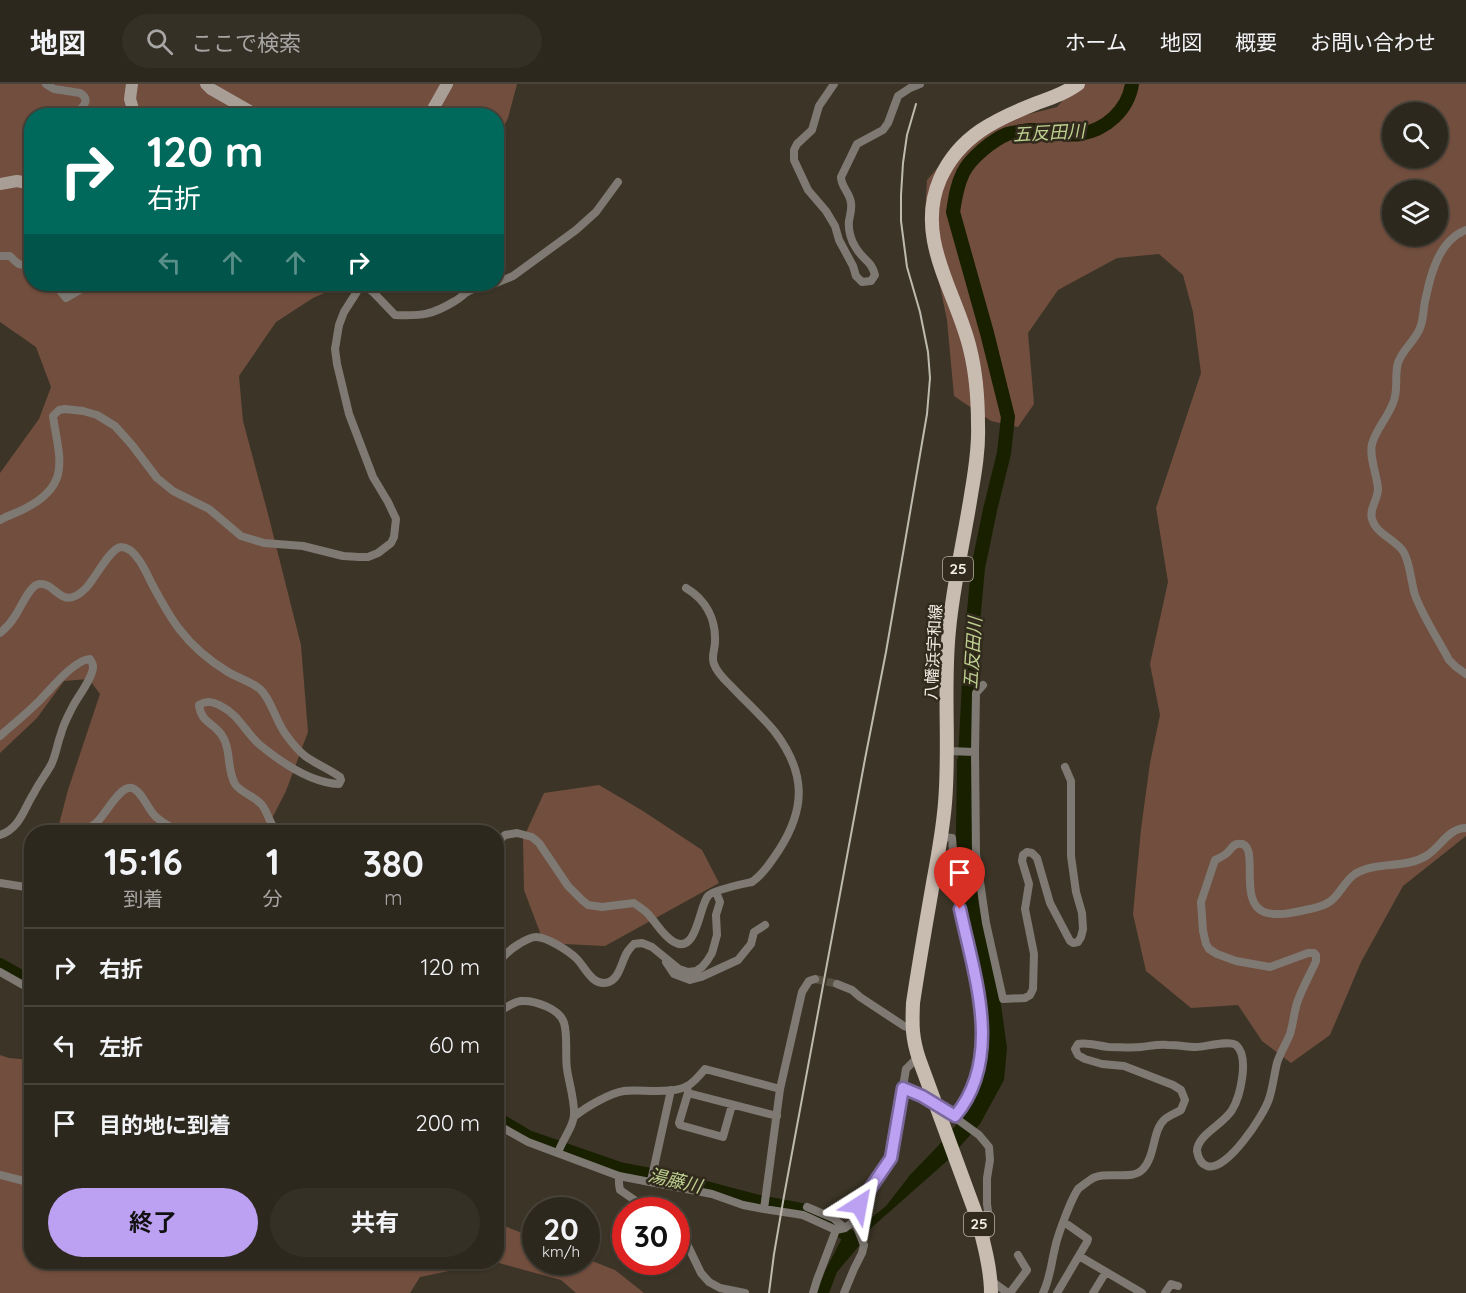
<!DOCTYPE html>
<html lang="ja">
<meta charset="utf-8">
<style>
body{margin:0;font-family:Quicksand,"Noto Sans JP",sans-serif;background:#353026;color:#f1f3f6;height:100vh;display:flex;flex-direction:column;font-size:22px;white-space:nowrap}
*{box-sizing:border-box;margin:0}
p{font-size:20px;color:#a7a6a4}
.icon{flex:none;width:33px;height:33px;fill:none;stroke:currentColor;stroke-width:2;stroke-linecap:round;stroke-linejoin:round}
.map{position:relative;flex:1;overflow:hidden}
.drawer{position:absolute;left:24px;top:741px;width:480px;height:444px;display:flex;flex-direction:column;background:#2d281d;border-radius:24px;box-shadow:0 2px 4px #0004,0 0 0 2px #48443b}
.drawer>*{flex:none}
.hud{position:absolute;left:24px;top:24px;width:480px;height:183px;border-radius:24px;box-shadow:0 2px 4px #0004,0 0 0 2px #48443b;background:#00695c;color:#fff;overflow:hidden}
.tools{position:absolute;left:1382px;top:18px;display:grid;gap:12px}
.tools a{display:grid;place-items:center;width:66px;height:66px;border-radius:50%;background:#2d281d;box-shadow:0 2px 4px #0004,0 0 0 2px #48443b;font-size:30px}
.speed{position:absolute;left:522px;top:1113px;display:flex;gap:12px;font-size:30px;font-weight:700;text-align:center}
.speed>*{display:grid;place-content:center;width:78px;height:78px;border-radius:50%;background:#2d281d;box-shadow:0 2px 4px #0004,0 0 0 2px #48443b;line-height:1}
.speed small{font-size:15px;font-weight:400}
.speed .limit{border:9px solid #d22;background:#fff;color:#111}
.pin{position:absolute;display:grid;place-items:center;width:51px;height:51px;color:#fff;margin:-62px -26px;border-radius:50% 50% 50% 0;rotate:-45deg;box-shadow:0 0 6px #0007}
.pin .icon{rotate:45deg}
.me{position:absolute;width:66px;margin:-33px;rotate:34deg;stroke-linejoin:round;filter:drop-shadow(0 0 4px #0008)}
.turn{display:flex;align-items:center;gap:21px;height:126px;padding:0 24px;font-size:27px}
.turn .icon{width:78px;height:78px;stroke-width:2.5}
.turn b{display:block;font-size:42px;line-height:51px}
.lanes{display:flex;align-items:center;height:57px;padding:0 24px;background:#0003;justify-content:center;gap:30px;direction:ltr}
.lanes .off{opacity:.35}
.eta{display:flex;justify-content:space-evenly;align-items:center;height:102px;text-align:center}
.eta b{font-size:36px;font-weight:700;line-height:42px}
.cta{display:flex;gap:12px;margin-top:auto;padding:12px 24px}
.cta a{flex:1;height:69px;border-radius:36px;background:#bca0f2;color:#111;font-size:24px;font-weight:700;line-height:69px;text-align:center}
.cta a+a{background:#353026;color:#f1f3f6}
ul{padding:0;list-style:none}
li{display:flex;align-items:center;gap:18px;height:78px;padding:0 24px;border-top:2px solid #48443b}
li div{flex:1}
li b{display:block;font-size:22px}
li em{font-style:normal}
header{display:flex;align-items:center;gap:36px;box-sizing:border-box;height:84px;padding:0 30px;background:#2d281d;border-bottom:2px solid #48443b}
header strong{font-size:28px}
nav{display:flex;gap:33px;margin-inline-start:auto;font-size:21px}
.search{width:420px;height:54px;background:#353026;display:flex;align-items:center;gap:15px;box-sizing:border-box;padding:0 21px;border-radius:33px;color:#a7a6a4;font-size:22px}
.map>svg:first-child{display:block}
.green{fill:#724e3e;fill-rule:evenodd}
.water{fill:#182000}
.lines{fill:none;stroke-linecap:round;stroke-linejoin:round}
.river{stroke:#182000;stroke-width:14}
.street-tunnel{stroke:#575143;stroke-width:8;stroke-dasharray:8 4;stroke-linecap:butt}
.street{stroke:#7f7973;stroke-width:8}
.secondary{stroke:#a89e95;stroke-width:12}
.primary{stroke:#c8bbb0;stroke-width:14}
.rail{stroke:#bfbaaf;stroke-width:2}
.route-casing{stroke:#7a689d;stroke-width:15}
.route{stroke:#bca0f2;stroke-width:10}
.labels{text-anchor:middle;stroke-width:5;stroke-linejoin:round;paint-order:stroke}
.shield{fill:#322b1d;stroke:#b8b3a8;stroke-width:1.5}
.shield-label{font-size:15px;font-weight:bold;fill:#f2ede4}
.street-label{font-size:16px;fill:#f2ede4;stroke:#322b1d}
.water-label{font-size:18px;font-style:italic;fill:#bed190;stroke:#322b1d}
</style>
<header>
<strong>地図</strong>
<div class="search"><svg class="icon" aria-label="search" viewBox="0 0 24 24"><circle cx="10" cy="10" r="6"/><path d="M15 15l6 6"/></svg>ここで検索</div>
<nav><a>ホーム</a><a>地図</a><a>概要</a><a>お問い合わせ</a></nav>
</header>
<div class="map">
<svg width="1466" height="1209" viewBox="0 0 1466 1209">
<rect width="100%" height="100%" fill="#3c3527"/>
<!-- green -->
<path class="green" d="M 0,0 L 517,0 L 508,34 L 497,56 L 496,32 L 32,32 L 32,200 L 345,200 L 313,214 L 276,238 L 239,292 L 243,337 L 268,430 L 301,561 L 308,648 L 286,707 L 265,748 L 57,748 L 68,706 L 100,610 L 89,595 L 64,597 L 37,634 L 0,669 L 0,389 L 39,335 L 51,303 L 36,263 L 0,238 Z
M 1077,0 L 1466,0 L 1466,752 L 1403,802 L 1361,878 L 1330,951 L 1291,979 L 1262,957 L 1238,921 L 1191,924 L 1146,887 L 1133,830 L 1141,745 L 1150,679 L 1160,631 L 1150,580 L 1168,498 L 1156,424 L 1201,289 L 1193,228 L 1183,191 L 1159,170 L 1117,174 L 1058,206 L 1028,249 L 1034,320 L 1018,343 L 991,337 L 954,312 L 947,236 L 925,130 L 927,96 L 954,65 L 1001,37 L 1057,23 ZM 1392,28 L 1437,28 L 1437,74 L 1392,74 ZM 1392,106 L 1437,106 L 1437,152 L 1392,152 Z
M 599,701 L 643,727 L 702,766 L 719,799 L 605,862 L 544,859 L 524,806 L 523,755 L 544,709 Z
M 0,971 L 9,974 L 31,976 L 32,1178 L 492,1178 L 420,1193 L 410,1209 L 0,1209 Z
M 497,1143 L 507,1143 L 535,1154 L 536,1178 L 586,1178 L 587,1175 L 615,1186 L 644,1209 L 576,1209 L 561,1196 L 495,1178 L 496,1178 Z"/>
<!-- water -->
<path class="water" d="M 957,675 L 973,676 L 972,748 L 979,823 L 1001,921 L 1007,964 L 1004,996 L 980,1040 L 947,1077 L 870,1145 L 859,1162 L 837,1188 L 829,1209 L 817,1209 L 825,1187 L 841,1156 L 865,1139 L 886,1122 L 910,1091 L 937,1063 L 963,1033 L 974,1015 L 982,988 L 985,970 L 985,933 L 980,892 L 966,834 L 957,773 L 956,750 Z"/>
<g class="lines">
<!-- river -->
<path class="river" d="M 964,694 L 971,560 L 978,484 L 990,426 L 1004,369 L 1008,333 L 987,249 L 953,128 C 955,114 957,101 963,89 C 970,74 993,56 1007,50 C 1014,48 1023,47 1030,46 C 1046,45 1064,53 1080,50 C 1106,46 1128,26 1132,0
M 0,881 L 32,899
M 496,1034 L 528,1053 L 620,1085 L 672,1095 L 755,1117 L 807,1127 L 831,1138 L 853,1156"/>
<!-- street-tunnel -->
<path class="street-tunnel" d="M 815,895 L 837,900"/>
<!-- street -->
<path class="street" d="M 46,0 L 54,5 L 80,9 C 93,17 80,26 72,32
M 834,0 L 819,22 L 812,46 L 797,60 L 794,66 L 794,76 L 808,106 L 826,127 L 835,142 L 839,156 L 853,182 L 856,192 L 862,198 L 871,197 L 875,191 C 871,176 863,176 856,164 C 851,157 848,146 849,137 C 850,131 852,125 851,119 C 850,109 841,103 841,93 L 857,60 L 883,46 L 888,39 L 898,12 L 910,4 L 920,0
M 1466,146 C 1440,156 1431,188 1426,213 C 1423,223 1424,235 1420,244 C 1415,257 1402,266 1398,279 C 1394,292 1399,306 1393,319 C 1388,333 1376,345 1372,360 C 1369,374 1377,390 1378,405 C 1378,415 1369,425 1372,435 C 1376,450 1395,455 1403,467 C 1410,477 1411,499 1415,511 C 1423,533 1438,555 1449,576 L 1456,583 L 1466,590
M 0,172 L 10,172 C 19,181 18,182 32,180
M 496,199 L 513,192 L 576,146 L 596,128 L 618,98
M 55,200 L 66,214 L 90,200
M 0,436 C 8,431 17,429 26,424 C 72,400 59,374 53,332 L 59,326 L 65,325 L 83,327 L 97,331 L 115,342 L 132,361 L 157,394 L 173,407 L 209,425 L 241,452 L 264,459 L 303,462 L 343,472 L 359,473 L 368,473 L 378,469 L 391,459 L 394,453 L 396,435 L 388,418 L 373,393 L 349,330 L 337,280 L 335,265 L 339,241 L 344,228 L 358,206 L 366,203 L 373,208 L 395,231 C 422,232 432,231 455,217 C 461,214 465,208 471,206 C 478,203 487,202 494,200
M 0,549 C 6,544 11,539 15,532 C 20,525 30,501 39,500 C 57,498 61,529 86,504 C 95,495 110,464 121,463 C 128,463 135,470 139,476 C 144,483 148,492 152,500 C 160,515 169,532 180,546 C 193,563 210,577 228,588 C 238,594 250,597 260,605 C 272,616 276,639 287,652 C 292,659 299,667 305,672 C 316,680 329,685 340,693 L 341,696 L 339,700 C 311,699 282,679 260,661 C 246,649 239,631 221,622 C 213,618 207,616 199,621 C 201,638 212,638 221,650 C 232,665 226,684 235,700 C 240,708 254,712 261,720 C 268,727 269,740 277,748
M 0,652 C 12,641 25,631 36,620 C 49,608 73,576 90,575 C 93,580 94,582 92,588 C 88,601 78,612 72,624 C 68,632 63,641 61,650 C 57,660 56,671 51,681 C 46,690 39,699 34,709 C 24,724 20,745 0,751
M 948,667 L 975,668 L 976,770 L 986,839 L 1003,915 L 1025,914 L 1030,911 L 1033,905 L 1034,870 L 1025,825 L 1029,800 L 1022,777 L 1023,771 L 1027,768 L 1032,769 L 1037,774 L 1050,819 L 1070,857 L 1073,859 L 1078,858 L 1081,853 L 1083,845 L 1082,829 L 1076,808 L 1071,772 L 1071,697 L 1065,683
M 975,668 L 976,609 L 983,601
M 82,748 C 87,745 93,742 97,738 C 106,730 120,701 132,704 C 142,707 148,726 156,733 C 164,740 173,745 184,748
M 941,753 L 952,754 C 954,784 957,812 964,841 C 977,903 1001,978 955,1032
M 496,760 L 505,751 L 517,749 L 532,753 L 539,759 L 568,802 L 582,816 L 588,821 L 602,823 L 634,819 C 639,823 645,826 649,831 C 657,840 663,852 674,858 C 697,871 699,822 708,812 C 713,806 743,800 752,798 C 763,790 771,778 779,766 C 806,724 806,689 775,648 C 762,632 745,617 731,602 C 725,596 717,589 714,580 C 711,573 715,565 715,558 C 716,535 706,516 686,504
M 0,799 L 32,804
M 666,878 L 674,890 L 690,896 L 701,893 L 738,876 L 751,860 L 754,848 L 765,841
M 496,883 C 502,872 509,866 519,860 C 524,857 530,853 536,853 C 547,853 569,867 577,875 C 585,883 593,904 609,898 C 620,894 622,875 628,867 C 630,864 632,862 634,860 L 642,859 L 652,863 L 679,885 L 688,888 L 696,887 L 702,883 L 707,877 L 712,869 L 717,851 L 716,831 L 720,818 L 716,808
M 0,888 L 32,906
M 837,900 L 852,906 L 860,913 L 904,942 L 912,945
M 496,930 C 504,925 512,918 521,917 C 535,916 560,925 564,939 C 568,951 565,972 567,985 C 569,999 575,1018 574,1031 C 574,1042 562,1056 558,1069
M 687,1002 L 688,1009 L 679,1039 L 680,1041 L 723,1053 L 732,1021
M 903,1004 L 922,1012 L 955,1032 L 957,1035 L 979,1051 L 989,1063 L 990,1076 L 987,1094 L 987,1120 L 990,1142 L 987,1152 L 983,1156
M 688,1009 L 777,1032
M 575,1032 C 586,1023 610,1009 624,1007 C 641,1005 674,1011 689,1001 C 695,997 700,991 705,985 L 780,1005
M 496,1040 L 528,1058 L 619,1092 L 712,1110 L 743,1121 L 764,1125 L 803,1131 L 836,1146 L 845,1144 L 853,1138 L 859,1121 L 891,1074 L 906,985 L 914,977 L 919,975
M 0,1091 L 32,1099
M 619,1092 L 619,1100 L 620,1106 L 649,1126
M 651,1097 L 671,1006
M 807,1123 L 833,1134 L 845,1144
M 764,1125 L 780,1005 L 802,908 L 809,897 L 815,895
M 676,1150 L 687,1160 L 701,1189 L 709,1198 L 720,1204 L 745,1209
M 1079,1172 L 1142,1209
M 990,1196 L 1008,1209
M 813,1209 L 817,1196 L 836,1146
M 844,1209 L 854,1185 L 862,1169 L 864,1161 L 856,1141 L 853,1138
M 1010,1209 L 1027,1186 L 1018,1171
M 1043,1209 C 1050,1195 1051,1180 1055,1164 C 1057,1153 1072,1112 1079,1104 C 1082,1102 1087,1098 1090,1096 C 1105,1085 1132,1098 1143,1085 C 1156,1071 1152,1046 1165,1035 C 1170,1031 1176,1029 1181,1026 L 1185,1016 L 1181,1006 L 1173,1001 L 1124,982 L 1102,980 L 1085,975 L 1078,971 L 1075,965 L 1078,960 C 1088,958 1098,962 1109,963 C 1120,963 1131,964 1141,963 C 1150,962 1159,960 1168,961 C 1178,961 1187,963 1196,963 C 1205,963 1229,956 1236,961 C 1250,973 1240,1013 1232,1026 C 1224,1040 1197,1051 1197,1067 C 1198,1073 1201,1080 1207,1082 C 1226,1089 1264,1031 1269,1015 C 1273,1003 1274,991 1277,979 C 1280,969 1286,960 1290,950 C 1293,940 1294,929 1297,919 C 1302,904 1310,891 1316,877 L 1316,871 L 1314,869 L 1308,869 L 1270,883 L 1236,877 L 1217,870 L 1209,865 L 1206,860 L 1203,847 L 1201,818 L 1215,776 C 1219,774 1224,772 1227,769 C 1231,766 1232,761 1237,760 C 1263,755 1236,817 1264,828 C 1279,833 1295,828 1310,825 C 1318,823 1328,821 1334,814 C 1342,806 1346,796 1355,790 C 1376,777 1405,785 1426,772 C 1440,764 1448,744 1466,744
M 1057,1209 L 1087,1158 L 1088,1155 L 1064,1138
M 1093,1209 L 1106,1188
M 1165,1209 L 1171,1200 L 1178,1202"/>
<!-- secondary -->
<path class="secondary" d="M 132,0 L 130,15 L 135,32
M 206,0 L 211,5 L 255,30 L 262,32
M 429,32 L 447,0
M 0,100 L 17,97 L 32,100"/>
<!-- primary -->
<path class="primary" d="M 991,1209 C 991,1185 983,1156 977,1133 L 919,975 C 912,954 912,941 913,919 C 919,879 926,839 933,799 C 938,772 943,745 945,719 C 950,661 943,604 949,546 C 953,501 964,456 971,411 C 975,388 979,364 978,341 C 978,316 976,289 970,265 C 957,209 914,155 940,95 C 959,52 996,35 1037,19 C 1051,14 1066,9 1078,0"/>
<!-- rail -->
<path class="rail" d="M 769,1209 L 774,1170 L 784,1112 L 865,675 L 886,568 L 927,330 L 930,294 L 928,268 L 920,228 L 907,183 L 901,137 L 901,111 L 903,79 L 907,51 L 916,20"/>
</g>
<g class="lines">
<!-- route casing -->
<g class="route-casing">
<path id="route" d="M 859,1121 L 891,1074 L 903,1004 L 922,1012 L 955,1032 C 1004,974 974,891 960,825"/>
</g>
<!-- route -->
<use href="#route" class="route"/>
</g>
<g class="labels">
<!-- shield labels -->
<g class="shield">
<rect x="943" y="473" width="30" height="24" rx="4.5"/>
<rect x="964" y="1128" width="30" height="24" rx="4.5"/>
</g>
<g class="shield-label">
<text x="958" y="490">25</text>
<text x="979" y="1145">25</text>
</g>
<!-- street labels -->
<g class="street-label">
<text transform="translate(933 568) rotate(-87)" y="6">八幡浜宇和線</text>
</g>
<!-- water labels -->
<g class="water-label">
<text transform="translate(1049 49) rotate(-3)" y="6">五反田川</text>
<text transform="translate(973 569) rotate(-86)" y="6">五反田川</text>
<text transform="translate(675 1097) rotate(13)" y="6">湯藤川</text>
</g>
</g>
</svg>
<div class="tools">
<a><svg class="icon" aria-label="search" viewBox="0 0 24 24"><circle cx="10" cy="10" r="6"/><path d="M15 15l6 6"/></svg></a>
<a><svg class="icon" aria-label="layers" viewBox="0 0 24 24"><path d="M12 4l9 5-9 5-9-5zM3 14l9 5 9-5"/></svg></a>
</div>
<div class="speed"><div>20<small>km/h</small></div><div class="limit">30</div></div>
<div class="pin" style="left:960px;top:825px;background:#d93025"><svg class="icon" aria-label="arrive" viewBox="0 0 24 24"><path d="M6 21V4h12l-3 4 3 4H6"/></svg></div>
<svg class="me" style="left:859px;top:1121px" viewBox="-20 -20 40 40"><path d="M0-17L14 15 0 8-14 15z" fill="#bca0f2" stroke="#fff" stroke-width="4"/></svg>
<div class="hud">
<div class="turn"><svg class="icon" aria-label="right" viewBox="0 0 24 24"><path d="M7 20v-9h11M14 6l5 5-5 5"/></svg><div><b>120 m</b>右折</div></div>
<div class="lanes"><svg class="icon off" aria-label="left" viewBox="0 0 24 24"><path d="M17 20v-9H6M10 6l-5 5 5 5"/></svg><svg class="icon off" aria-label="ahead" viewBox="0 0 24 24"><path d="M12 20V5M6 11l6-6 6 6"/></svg><svg class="icon off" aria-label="ahead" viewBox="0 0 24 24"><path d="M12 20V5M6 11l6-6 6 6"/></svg><svg class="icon" aria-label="right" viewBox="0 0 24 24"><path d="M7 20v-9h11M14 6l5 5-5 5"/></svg></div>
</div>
<section class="drawer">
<div class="eta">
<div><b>15:16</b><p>到着</p></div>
<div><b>1</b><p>分</p></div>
<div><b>380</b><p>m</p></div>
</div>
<ul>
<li><svg class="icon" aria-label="right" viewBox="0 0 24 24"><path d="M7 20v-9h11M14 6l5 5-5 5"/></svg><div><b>右折</b></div><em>120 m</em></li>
<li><svg class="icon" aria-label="left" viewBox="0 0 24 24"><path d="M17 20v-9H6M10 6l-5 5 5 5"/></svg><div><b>左折</b></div><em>60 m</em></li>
<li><svg class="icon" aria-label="arrive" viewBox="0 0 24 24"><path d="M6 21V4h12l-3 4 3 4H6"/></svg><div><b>目的地に到着</b></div><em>200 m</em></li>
</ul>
<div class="cta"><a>終了</a><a>共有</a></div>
</section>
</div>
